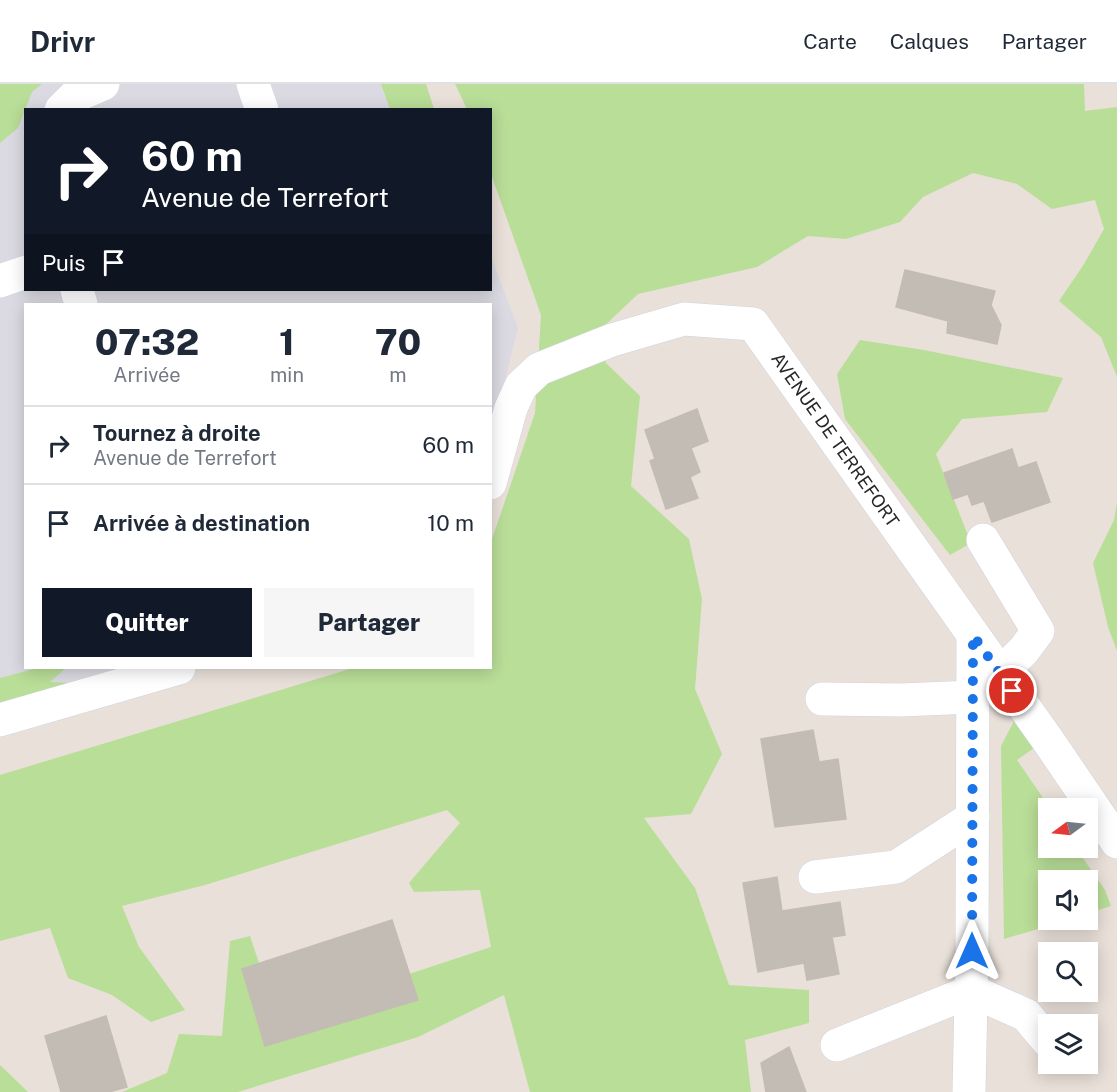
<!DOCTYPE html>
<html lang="fr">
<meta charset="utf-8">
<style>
body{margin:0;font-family:"Public Sans",sans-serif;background:#f6f6f7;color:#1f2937;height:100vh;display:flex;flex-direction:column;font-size:22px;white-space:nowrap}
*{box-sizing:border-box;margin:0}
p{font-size:20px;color:#747a83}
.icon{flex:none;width:33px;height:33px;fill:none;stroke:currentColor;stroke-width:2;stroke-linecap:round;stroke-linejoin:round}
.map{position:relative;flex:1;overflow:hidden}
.panel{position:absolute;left:24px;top:219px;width:468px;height:366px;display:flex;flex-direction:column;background:#fff;border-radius:0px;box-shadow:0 3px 15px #0003}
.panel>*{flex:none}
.top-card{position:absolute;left:24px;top:24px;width:468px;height:183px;border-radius:0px;box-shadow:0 3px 15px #0003;background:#111827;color:#fff;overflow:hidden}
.needle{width:39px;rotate:255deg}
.buttons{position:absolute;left:1038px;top:714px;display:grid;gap:12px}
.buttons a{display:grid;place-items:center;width:60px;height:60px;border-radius:0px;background:#fff;box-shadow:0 3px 15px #0003;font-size:30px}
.pin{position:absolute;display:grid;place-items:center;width:51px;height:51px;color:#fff;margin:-26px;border:3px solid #fff;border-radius:50%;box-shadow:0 2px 6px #0007}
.me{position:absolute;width:66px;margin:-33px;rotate:0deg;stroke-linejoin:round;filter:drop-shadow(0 0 4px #0008)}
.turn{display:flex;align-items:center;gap:21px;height:126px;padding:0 18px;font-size:27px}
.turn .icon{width:78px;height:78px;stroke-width:2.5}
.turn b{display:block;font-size:42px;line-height:51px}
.then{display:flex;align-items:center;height:57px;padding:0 18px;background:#0003;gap:12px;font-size:22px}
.eta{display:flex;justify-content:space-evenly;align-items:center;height:102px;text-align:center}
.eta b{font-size:36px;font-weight:800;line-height:42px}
.cta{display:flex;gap:12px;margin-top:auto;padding:12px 18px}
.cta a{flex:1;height:69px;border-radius:0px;background:#111827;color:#fff;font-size:24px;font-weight:800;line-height:69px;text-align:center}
.cta a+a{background:#f6f6f7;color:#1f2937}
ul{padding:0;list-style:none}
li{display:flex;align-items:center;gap:18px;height:78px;padding:0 18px;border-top:2px solid #e0e1e3}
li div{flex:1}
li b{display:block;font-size:22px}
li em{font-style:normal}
header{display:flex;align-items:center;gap:36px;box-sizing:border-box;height:84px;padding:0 30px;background:#fff;border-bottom:2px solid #e0e1e3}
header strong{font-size:28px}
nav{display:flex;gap:33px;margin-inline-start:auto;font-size:21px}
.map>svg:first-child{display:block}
.industrial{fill:#dbdae2}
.green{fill:#b9de98}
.building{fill:#c2bcb5;stroke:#c4bcb3;stroke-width:1.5}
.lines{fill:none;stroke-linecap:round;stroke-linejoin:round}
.minor-casing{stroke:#cfd4e0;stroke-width:34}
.minor{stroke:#fff;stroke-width:33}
.route{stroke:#1a73e8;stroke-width:10;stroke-dasharray:0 18}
.labels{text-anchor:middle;stroke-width:4.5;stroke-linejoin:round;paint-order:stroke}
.street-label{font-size:18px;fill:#272727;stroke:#fff}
</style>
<header>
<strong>Drivr</strong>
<nav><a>Carte</a><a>Calques</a><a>Partager</a></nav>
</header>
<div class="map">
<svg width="1117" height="1008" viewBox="0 0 1117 1008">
<rect width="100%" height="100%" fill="#e9e0d9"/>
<!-- industrial -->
<path class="industrial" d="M 0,0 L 426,0 L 434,25 L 26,26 L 26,206 L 490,206 L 491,173 L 518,244 L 491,353 L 490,220 L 26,220 L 26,584 L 151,584 L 0,629 Z"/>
<!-- green -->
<path class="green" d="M 0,0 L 42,0 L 32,8 L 18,44 L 0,59 Z
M 381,0 L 426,0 L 434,25 L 390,25 Z
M 455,0 L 1084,0 L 1085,27 L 1117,23 L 1117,293 L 1101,253 L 1059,217 L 1084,180 L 1104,145 L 1095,116 L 1052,125 L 1017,100 L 973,89 L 923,113 L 900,138 L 846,155 L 808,152 L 757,183 L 638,210 L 599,247 L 606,279 L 640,312 L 631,402 L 689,455 L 702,515 L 695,605 L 722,670 L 691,730 L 644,734 L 695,804 L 729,901 L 809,906 L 809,939 L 745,956 L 751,1008 L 530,1008 L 504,911 L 418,953 L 238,1008 L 122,1008 L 167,989 L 179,950 L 222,952 L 230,857 L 250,852 L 268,906 L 400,893 L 491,863 L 480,806 L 414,808 L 409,799 L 460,739 L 447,726 L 205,801 L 122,822 L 139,863 L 185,926 L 151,938 L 112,911 L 68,894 L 50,844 L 0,857 L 0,691 L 353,584 L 490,584 L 491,458 L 535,329 L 541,231 L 491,90 L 490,26 L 467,25 Z
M 860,256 L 924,266 L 1063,294 L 1047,328 L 962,335 L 936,370 L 971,459 L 950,471 L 845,335 L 837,290 Z
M 1117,418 L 1117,567 L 1108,543 L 1093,479 L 1114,436 Z
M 38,584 L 66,584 L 50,598 L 74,599 L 0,628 L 0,594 Z
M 1014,637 L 1037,662 L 1017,676 L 1050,724 L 1048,764 L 1076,764 L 1105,806 L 1111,822 L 1088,829 L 1088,796 L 1048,796 L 1048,836 L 1068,836 L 1004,855 L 1001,662 Z
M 0,981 L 28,1008 L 0,1008 Z"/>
<!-- building -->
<path class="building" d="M 905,186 L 995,207 L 991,221 L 1001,241 L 997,260 L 947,249 L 948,237 L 896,223 Z
M 697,325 L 708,357 L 691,364 L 700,388 L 690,393 L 698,414 L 666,425 L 650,377 L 655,375 L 645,346 Z
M 1012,365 L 1018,384 L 1036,378 L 1050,418 L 992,438 L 984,417 L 972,421 L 968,410 L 953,415 L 944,389 Z
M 813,646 L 819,678 L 838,675 L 846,735 L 775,743 L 761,655 Z
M 777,793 L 782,827 L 840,818 L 845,851 L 832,853 L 839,890 L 807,896 L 804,879 L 758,888 L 743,799 Z
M 392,836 L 418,916 L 265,962 L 242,885 Z
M 106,932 L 127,1003 L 109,1008 L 61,1008 L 45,952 Z
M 789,963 L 806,1008 L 766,1008 L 761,979 Z"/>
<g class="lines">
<!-- minor casing -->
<g class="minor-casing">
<path id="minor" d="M 253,0 L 262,26
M 61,26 L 75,12 L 103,0
M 0,197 L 26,188
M 77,206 L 81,220
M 490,399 L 511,324 L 521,302 L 539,285 L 612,256 L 684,235 L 753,240 L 1047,655 L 1117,758
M 983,456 L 1038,547 L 1024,566 L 1000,590
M 822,615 L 901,616 L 972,613
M 0,636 L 179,584
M 815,793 L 896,783 L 973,733
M 837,961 L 972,907 L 1026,931 L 1048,957
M 969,1008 L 972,867 L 973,551"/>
</g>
<!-- minor -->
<use href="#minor" class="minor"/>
</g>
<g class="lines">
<!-- route -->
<path class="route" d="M 972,867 L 973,551 L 1012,607"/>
</g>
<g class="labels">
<!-- street labels -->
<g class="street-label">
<text transform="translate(835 356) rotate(55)" y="6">AVENUE DE TERREFORT</text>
</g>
</g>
</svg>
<div class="buttons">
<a><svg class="needle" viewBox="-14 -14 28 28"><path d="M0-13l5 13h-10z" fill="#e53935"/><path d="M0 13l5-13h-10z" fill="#747a83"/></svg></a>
<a><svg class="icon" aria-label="sound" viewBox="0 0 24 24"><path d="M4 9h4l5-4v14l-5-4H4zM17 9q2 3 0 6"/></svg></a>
<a><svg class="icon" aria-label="search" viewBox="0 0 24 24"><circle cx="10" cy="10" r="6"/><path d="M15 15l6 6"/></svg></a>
<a><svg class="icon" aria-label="layers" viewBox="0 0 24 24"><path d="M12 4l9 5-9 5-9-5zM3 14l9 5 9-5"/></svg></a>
</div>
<div class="pin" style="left:1012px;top:607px;background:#d93025"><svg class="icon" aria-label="arrive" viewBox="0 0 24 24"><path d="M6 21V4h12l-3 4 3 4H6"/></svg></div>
<svg class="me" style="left:972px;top:867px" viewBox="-20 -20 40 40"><path d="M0-17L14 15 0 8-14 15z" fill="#1a73e8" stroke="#fff" stroke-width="4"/></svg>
<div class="top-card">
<div class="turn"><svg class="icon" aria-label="right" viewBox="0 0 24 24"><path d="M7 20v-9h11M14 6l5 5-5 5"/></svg><div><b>60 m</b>Avenue de Terrefort</div></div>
<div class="then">Puis<svg class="icon" aria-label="arrive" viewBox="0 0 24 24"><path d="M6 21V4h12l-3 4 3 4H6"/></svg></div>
</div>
<section class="panel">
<div class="eta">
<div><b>07:32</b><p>Arrivée</p></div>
<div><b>1</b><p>min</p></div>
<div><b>70</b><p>m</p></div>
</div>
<ul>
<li><svg class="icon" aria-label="right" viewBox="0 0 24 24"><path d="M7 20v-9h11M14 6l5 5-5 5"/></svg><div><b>Tournez à droite</b><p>Avenue de Terrefort</p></div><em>60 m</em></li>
<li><svg class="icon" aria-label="arrive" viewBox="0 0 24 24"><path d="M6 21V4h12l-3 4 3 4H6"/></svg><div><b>Arrivée à destination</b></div><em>10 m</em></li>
</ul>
<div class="cta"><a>Quitter</a><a>Partager</a></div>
</section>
</div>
